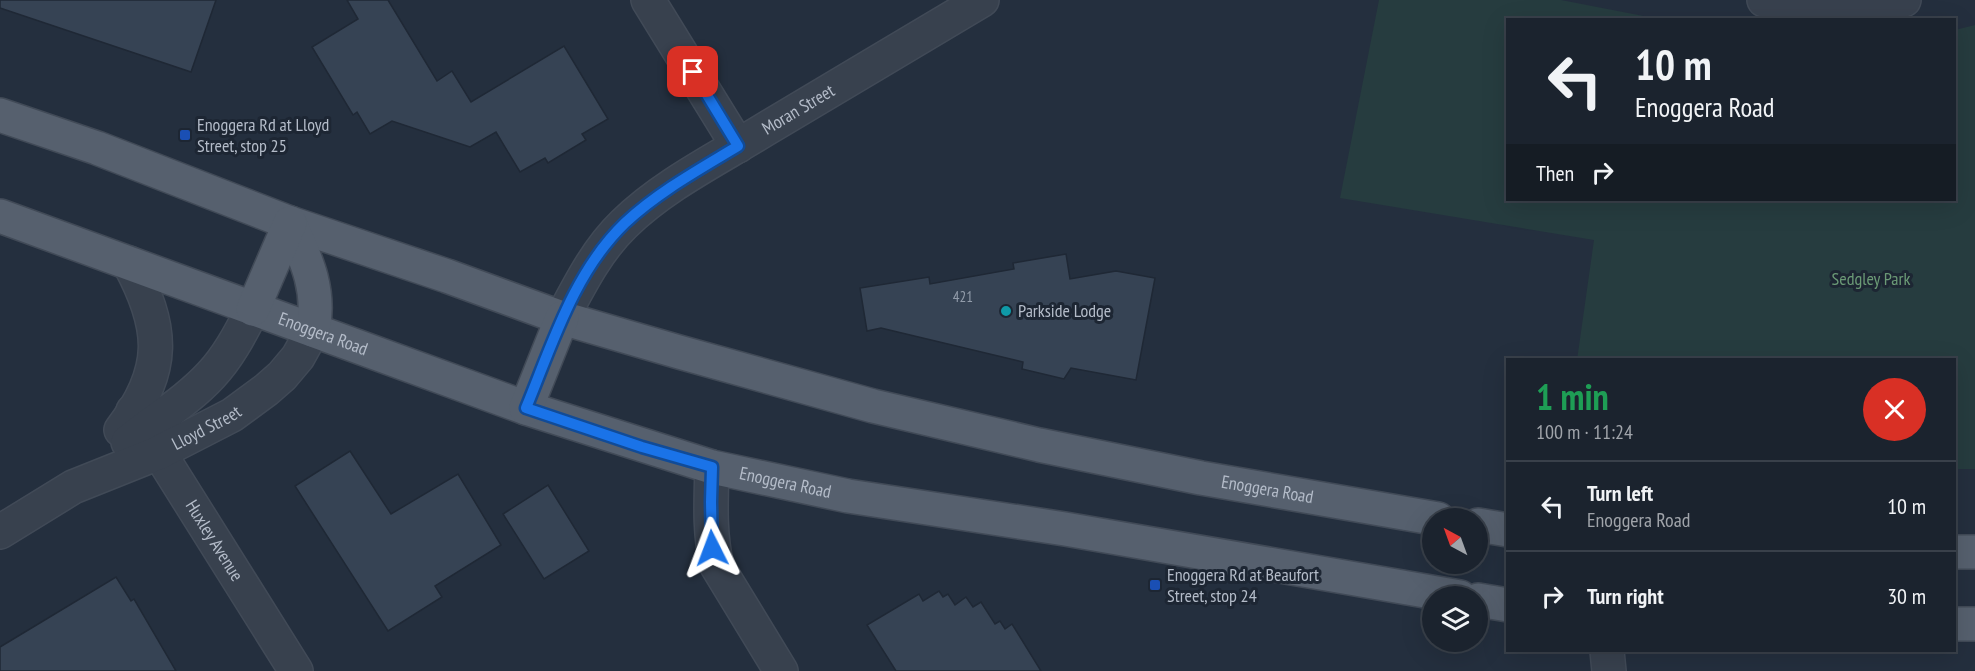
<!DOCTYPE html>
<meta charset="utf-8">
<style>
body{margin:0;font-family:"PT Sans Narrow",sans-serif;background:#242b36;color:#f1f3f6;height:100vh;display:flex;flex-direction:column;font-size:22px;white-space:nowrap}
*{box-sizing:border-box;margin:0}
p{font-size:20px;color:#a0a4aa}
.icon{flex:none;width:33px;height:33px;fill:none;stroke:currentColor;stroke-width:2;stroke-linecap:round;stroke-linejoin:round}
.map{position:relative;flex:1;overflow:hidden}
.sheet{position:absolute;left:1506px;top:358px;width:450px;height:294px;display:flex;flex-direction:column;background:#1b232e;border-radius:0px;box-shadow:0 6px 24px #0002,0 0 0 2px #39404a}
.sheet>*{flex:none}
.banner{position:absolute;left:1506px;top:18px;width:450px;height:183px;border-radius:0px;box-shadow:0 6px 24px #0002,0 0 0 2px #39404a;background:#1b232e;color:#f1f3f6;overflow:hidden}
.needle{width:39px;rotate:319deg}
.tools{position:absolute;left:1422px;top:508px;display:grid;gap:12px}
.tools a{display:grid;place-items:center;width:66px;height:66px;border-radius:50%;background:#1b232e;box-shadow:0 6px 24px #0002,0 0 0 2px #39404a;font-size:30px}
.pin{position:absolute;display:grid;place-items:center;width:51px;height:51px;color:#fff;margin:-26px;border-radius:12px;box-shadow:0 3px 9px #0006}
.me{position:absolute;width:66px;margin:-33px;rotate:357deg;stroke-linejoin:round;filter:drop-shadow(0 0 4px #0008)}
.turn{display:flex;align-items:center;gap:21px;height:126px;padding:0 30px;font-size:27px}
.turn .icon{width:78px;height:78px;stroke-width:2.5}
.turn b{display:block;font-size:42px;line-height:51px}
.then{display:flex;align-items:center;height:57px;padding:0 30px;background:#0003;gap:12px;font-size:22px}
.round{display:grid;place-items:center;flex:none;width:63px;height:63px;border-radius:32px;background:#242b36}
.headline{display:flex;align-items:center;justify-content:space-between;height:102px;padding:0 30px}
h1{font-size:36px;font-weight:600;line-height:45px;color:#1e9e55}
ul{padding:0;list-style:none}
li{display:flex;align-items:center;gap:18px;height:90px;padding:0 30px;border-top:2px solid #39404a}
li div{flex:1}
li b{display:block;font-size:22px}
li em{font-style:normal}
.map>svg:first-child{display:block}
.green{fill:#263c3f}
.building{fill:#364354;stroke:#1f2835;stroke-width:1.5}
.lines{fill:none;stroke-linecap:round;stroke-linejoin:round}
.minor-casing{stroke:#414a57;stroke-width:36}
.major-casing{stroke:#414a57;stroke-width:36}
.minor{stroke:#38414e;stroke-width:33}
.major{stroke:#56606e;stroke-width:33}
.route-casing{stroke:#114b97;stroke-width:15}
.route{stroke:#1a73e8;stroke-width:10}
.transit-dot{fill:#1a4fb4;stroke:#1d2633;stroke-width:2}
.culture-dot{fill:#0f9aa8;stroke:#1d2633;stroke-width:2}
.labels{text-anchor:middle;stroke-width:6;stroke-linejoin:round;paint-order:stroke}
.number-label{font-size:15px;fill:#929caa}
.street-label{font-size:18px;fill:#b4bcc9;stroke:#1d2633}
.poi-label{font-size:18px;fill:#b4bcc9;stroke:#1d2633;text-anchor:start}
.park-label{font-size:18px;fill:#6b9a76;stroke:#1d2633}
</style>
<div class="map">
<svg width="1975" height="671" viewBox="0 0 1975 671">
<rect width="100%" height="100%" fill="#242f3e"/>
<!-- green -->
<path class="green" d="M 1379,0 L 1561,0 L 1659,19 L 1508,20 L 1508,200 L 1954,200 L 1955,30 L 1975,25 L 1975,469 L 1955,469 L 1954,360 L 1577,360 L 1594,240 L 1340,198 Z"/>
<!-- building -->
<path class="building" d="M 0,0 L 216,0 L 191,72 L 0,8 Z
M 347,0 L 388,0 L 437,81 L 452,71 L 471,102 L 564,46 L 608,119 L 582,134 L 586,140 L 548,163 L 545,158 L 520,172 L 496,132 L 470,147 L 392,121 L 370,134 L 357,112 L 353,115 L 312,47 L 358,19 Z
M 1066,254 L 1070,279 L 1116,271 L 1155,278 L 1136,380 L 1071,368 L 1064,379 L 1022,369 L 1023,362 L 881,328 L 867,331 L 860,288 L 929,277 L 930,284 L 1014,269 L 1013,263 Z
M 350,451 L 391,514 L 458,474 L 501,545 L 435,586 L 442,597 L 388,631 L 295,486 Z
M 548,485 L 589,551 L 544,579 L 503,514 Z
M 116,577 L 131,601 L 134,599 L 176,671 L 0,671 L 0,647 Z
M 939,591 L 943,597 L 948,594 L 955,605 L 966,597 L 973,607 L 981,602 L 995,624 L 1000,621 L 1005,629 L 1012,624 L 1041,671 L 896,671 L 867,625 L 919,594 L 923,601 Z"/>
<g class="lines">
<!-- minor casing -->
<g class="minor-casing">
<g id="minor">
<path d="M 648,0 L 738,146"/>
<path d="M 1764,0 C 1789,5 1814,11 1839,11 C 1861,11 1883,5 1904,0"/>
<path id="s1" d="M 562,318 C 580,284 597,250 624,224 C 664,185 717,159 764,130 C 837,87 909,43 982,0"/>
<path id="s2" d="M 133,411 L 296,671"/>
<path d="M 121,430 C 167,370 164,327 129,263"/>
<path d="M 128,442 C 155,420 187,401 211,375 C 229,356 241,332 253,309"/>
<path d="M 712,467 C 711,500 709,534 717,566 L 781,671"/>
<path id="s3" d="M 0,532 L 73,487 L 158,453 L 232,415 L 266,390 L 282,376 L 298,357 L 313,330"/>
<path d="M 1607,651 L 1609,671"/>
</g>
</g>
<!-- major casing -->
<g class="major-casing">
<g id="major">
<path id="s4" d="M 0,115 L 97,148 L 290,223 L 447,276 L 562,318 L 679,352 L 873,406 L 1039,445 L 1201,478 L 1438,519"/>
<path id="s5" d="M 0,216 L 526,408 L 712,467 L 848,496 L 1065,529 L 1460,597"/>
<path d="M 290,223 C 306,259 321,290 313,330"/>
<path d="M 253,309 L 290,223"/>
<path d="M 526,408 L 562,318"/>
<path d="M 1478,525 L 1508,530"/>
<path d="M 1954,552 L 1975,552"/>
<path d="M 1478,600 L 1508,605"/>
<path d="M 1954,624 L 1975,624"/>
</g>
</g>
<!-- minor -->
<use href="#minor" class="minor"/>
<!-- major -->
<use href="#major" class="major"/>
</g>
<g class="lines">
<!-- route casing -->
<g class="route-casing">
<path id="route" d="M 693,72 L 738,146 C 700,169 658,192 625,223 C 574,272 552,345 526,408 L 642,447 L 712,467 L 711,502 L 712,548"/>
</g>
<!-- route -->
<use href="#route" class="route"/>
</g>
<!-- markers -->
<g class="transit-dot">
<rect x="179" y="129" width="12" height="12" rx="3"/>
<rect x="1149" y="579" width="12" height="12" rx="3"/>
</g>
<circle class="culture-dot" cx="1006" cy="311" r="6"/>
<g class="labels">
<!-- number labels -->
<g class="number-label">
<text x="963" y="302">421</text>
</g>
<!-- street labels -->
<g class="street-label">
<text dy="6" stroke="none"><textPath href="#s1" startOffset="322">Moran Street</textPath></text>
<text dy="6" stroke="none"><textPath href="#s5" startOffset="344">Enoggera Road</textPath></text>
<text dy="6" stroke="none"><textPath href="#s3" startOffset="232">Lloyd Street</textPath></text>
<text dy="6" stroke="none"><textPath href="#s5" startOffset="830">Enoggera Road</textPath></text>
<text dy="6" stroke="none"><textPath href="#s4" startOffset="1324">Enoggera Road</textPath></text>
<text dy="6" stroke="none"><textPath href="#s2" startOffset="153">Huxley Avenue</textPath></text>
</g>
<!-- poi labels -->
<g class="poi-label">
<text x="197" y="131">Enoggera Rd at Lloyd<tspan x="197" dy="21">Street, stop 25</tspan></text>
<text x="1018" y="317">Parkside Lodge</text>
<text x="1167" y="581">Enoggera Rd at Beaufort<tspan x="1167" dy="21">Street, stop 24</tspan></text>
</g>
<!-- park labels -->
<g class="park-label">
<text x="1871" y="285">Sedgley Park</text>
</g>
</g>
</svg>
<div class="tools">
<a><svg class="needle" viewBox="-14 -14 28 28"><path d="M0-13l5 13h-10z" fill="#e53935"/><path d="M0 13l5-13h-10z" fill="#a0a4aa"/></svg></a>
<a><svg class="icon" aria-label="layers" viewBox="0 0 24 24"><path d="M12 4l9 5-9 5-9-5zM3 14l9 5 9-5"/></svg></a>
</div>
<div class="pin" style="left:693px;top:72px;background:#d93025"><svg class="icon" aria-label="arrive" viewBox="0 0 24 24"><path d="M6 21V4h12l-3 4 3 4H6"/></svg></div>
<svg class="me" style="left:712px;top:548px" viewBox="-20 -20 40 40"><path d="M0-17L14 15 0 8-14 15z" fill="#1a73e8" stroke="#fff" stroke-width="4"/></svg>
<div class="banner">
<div class="turn"><svg class="icon" aria-label="left" viewBox="0 0 24 24"><path d="M17 20v-9H6M10 6l-5 5 5 5"/></svg><div><b>10 m</b>Enoggera Road</div></div>
<div class="then">Then<svg class="icon" aria-label="right" viewBox="0 0 24 24"><path d="M7 20v-9h11M14 6l5 5-5 5"/></svg></div>
</div>
<section class="sheet">
<div class="headline"><div><h1>1 min</h1><p>100 m · 11:24</p></div><a class="round" style="background:#d93025;color:#fff"><svg class="icon" aria-label="close" viewBox="0 0 24 24"><path d="M6 6l12 12M18 6L6 18"/></svg></a></div>
<ul>
<li><svg class="icon" aria-label="left" viewBox="0 0 24 24"><path d="M17 20v-9H6M10 6l-5 5 5 5"/></svg><div><b>Turn left</b><p>Enoggera Road</p></div><em>10 m</em></li>
<li><svg class="icon" aria-label="right" viewBox="0 0 24 24"><path d="M7 20v-9h11M14 6l5 5-5 5"/></svg><div><b>Turn right</b></div><em>30 m</em></li>
</ul>
</section>
</div>
